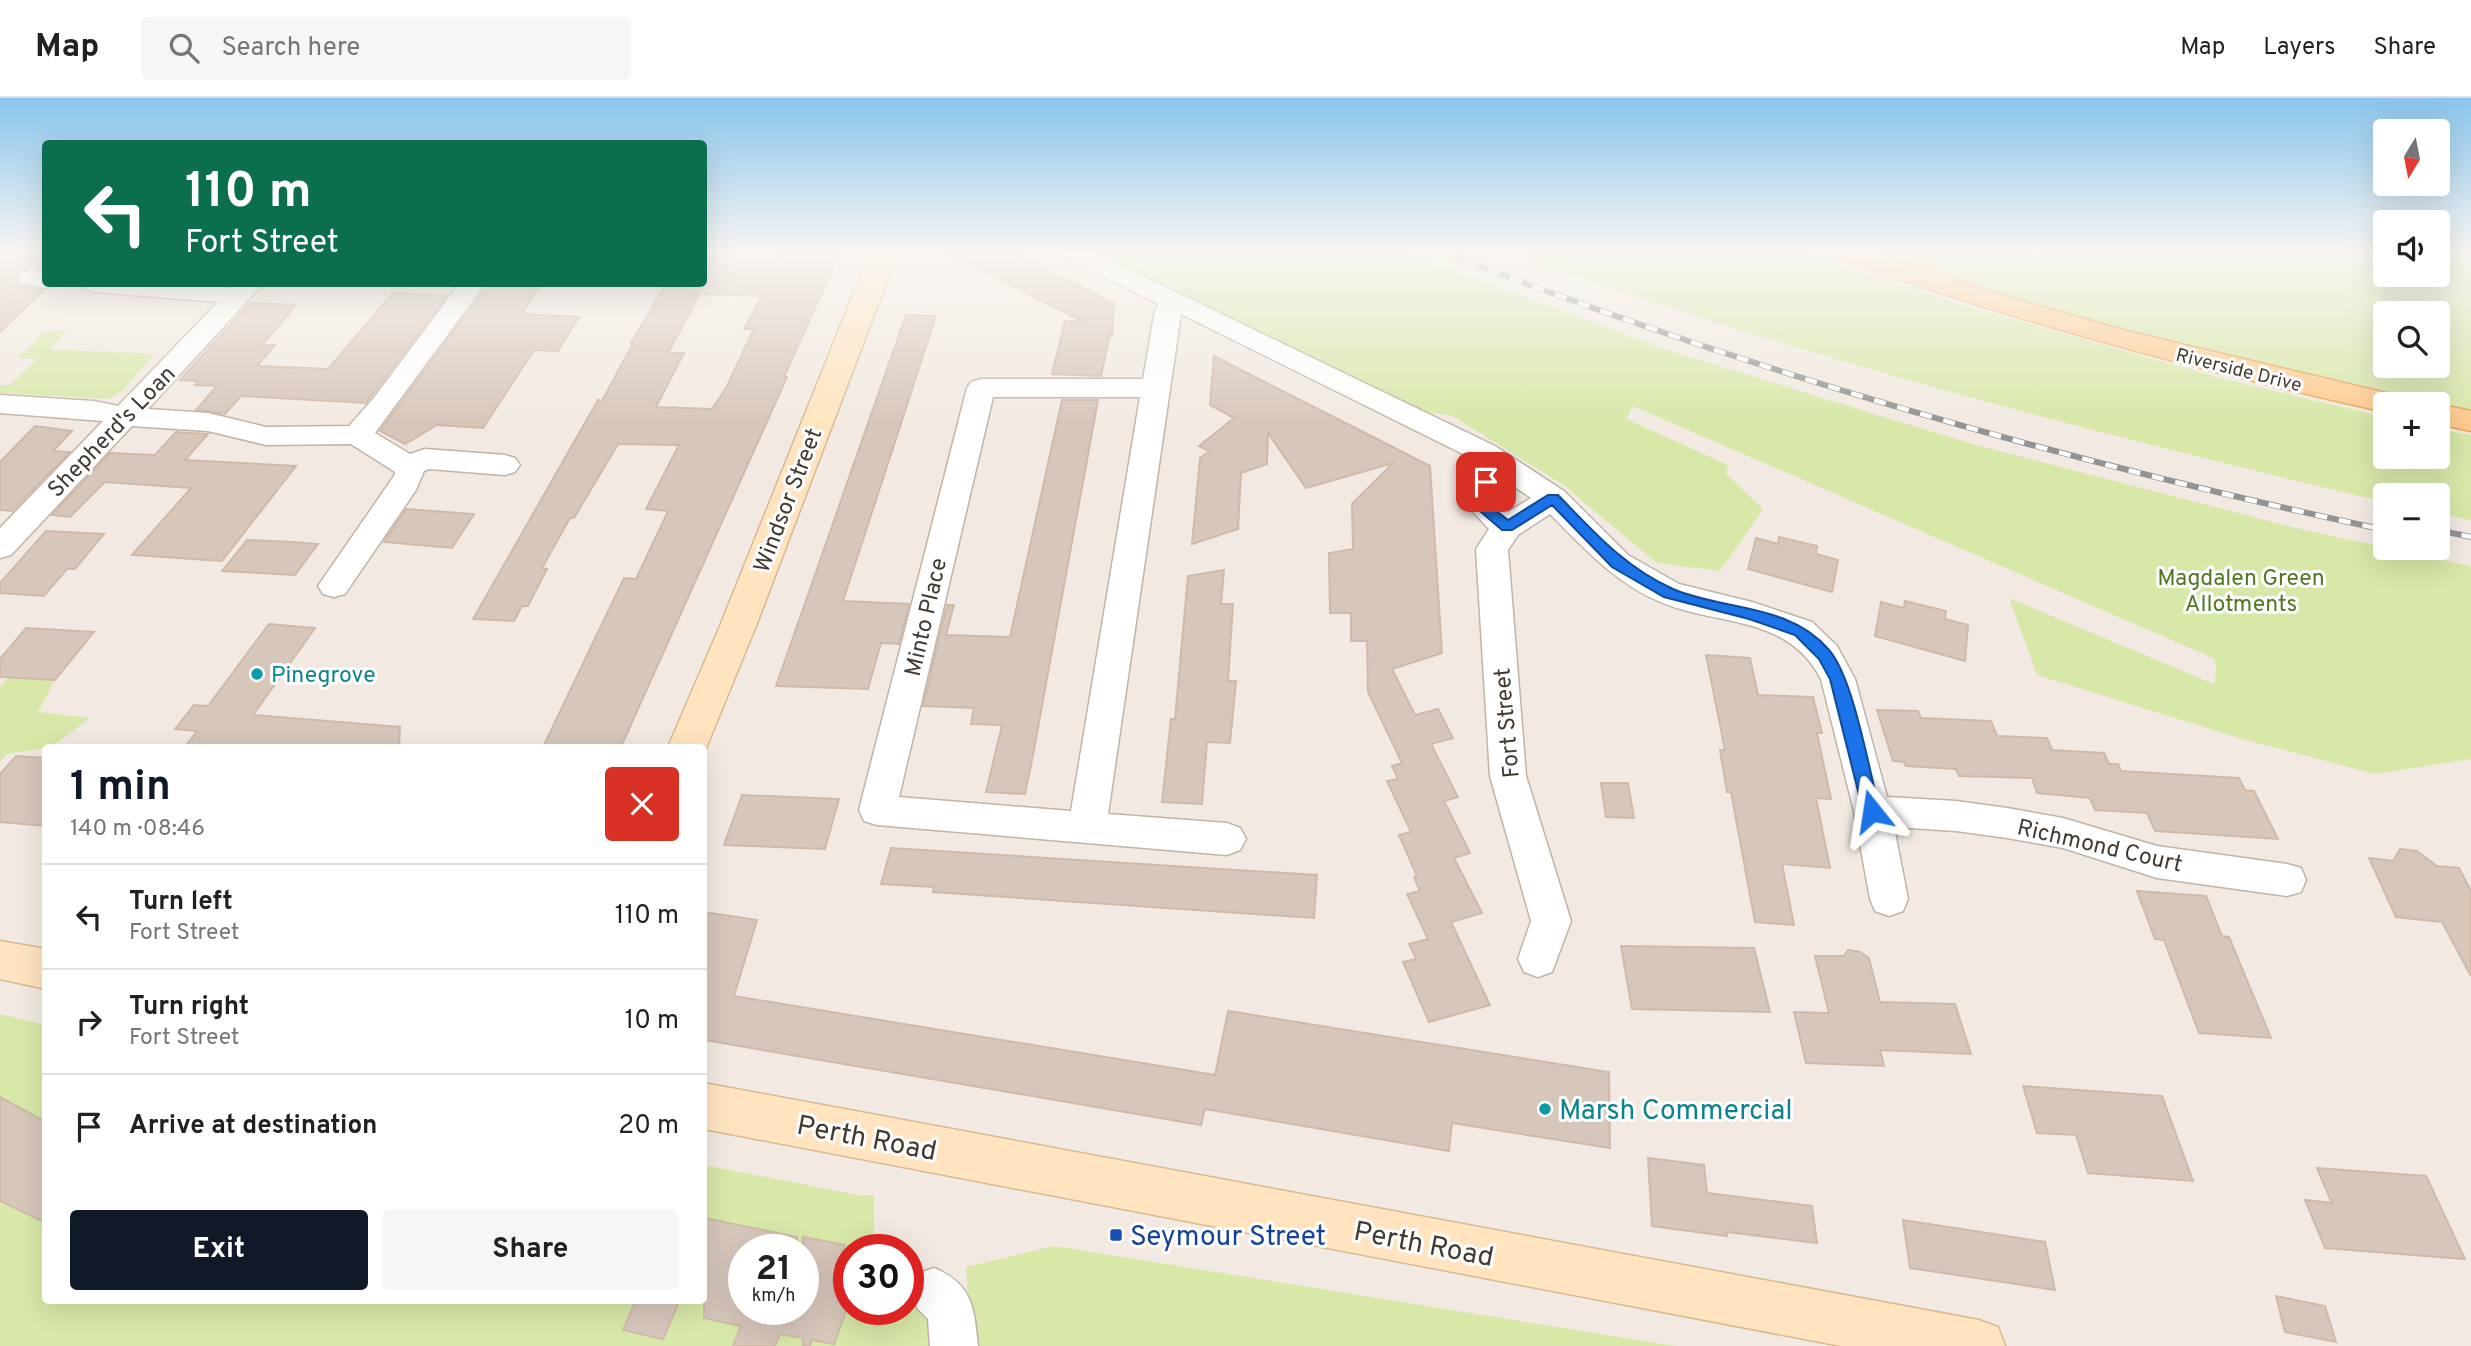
<!DOCTYPE html>
<meta charset="utf-8">
<style>
body{margin:0;font-family:Overpass,sans-serif;background:#f6f6f6;color:#202124;height:100vh;display:flex;flex-direction:column;font-size:26px;white-space:nowrap}
*{box-sizing:border-box;margin:0}
p{font-size:23px;color:#757577}
.icon{flex:none;width:38px;height:38px;fill:none;stroke:currentColor;stroke-width:2;stroke-linecap:round;stroke-linejoin:round}
.map{position:relative;flex:1;overflow:hidden}
.details{position:absolute;left:42px;top:646px;width:665px;height:560px;display:flex;flex-direction:column;background:#fff;border-radius:7px;box-shadow:0 7px 28px #0002}
.details>*{flex:none}
.guide{position:absolute;left:42px;top:42px;width:665px;height:147px;border-radius:7px;box-shadow:0 7px 28px #0002;background:#0b6e4f;color:#fff;overflow:hidden}
.needle{width:46px;rotate:190deg}
.fabs{position:absolute;left:2373px;top:21px;display:grid;gap:14px}
.fabs a{display:grid;place-items:center;width:77px;height:77px;border-radius:7px;background:#fff;box-shadow:0 7px 28px #0002;font-size:35px}
.speed{position:absolute;left:728px;top:1136px;display:flex;gap:14px;font-size:35px;font-weight:700;text-align:center}
.speed>*{display:grid;place-content:center;width:91px;height:91px;border-radius:50%;background:#fff;box-shadow:0 7px 28px #0002;line-height:1}
.speed small{font-size:18px;font-weight:400}
.speed .limit{border:10px solid #d22;background:#fff;color:#111}
.pin{position:absolute;display:grid;place-items:center;width:60px;height:60px;color:#fff;margin:-30px;border-radius:14px;box-shadow:0 4px 10px #0006}
.me{position:absolute;width:77px;margin:-38px;rotate:345deg;stroke-linejoin:round;filter:drop-shadow(0 0 5px #0008)}
.turn{display:flex;align-items:center;gap:24px;height:147px;padding:0 28px;font-size:32px}
.turn .icon{width:91px;height:91px;stroke-width:2.5}
.turn b{display:block;font-size:49px;line-height:60px}
.round{display:grid;place-items:center;flex:none;width:74px;height:74px;border-radius:7px;background:#f6f6f6}
.summary{display:flex;align-items:center;justify-content:space-between;height:119px;padding:0 28px}
h1{font-size:42px;font-weight:700;line-height:52px;color:#111827}
.button{display:flex;gap:14px;margin-top:auto;padding:14px 28px}
.button a{flex:1;height:80px;border-radius:7px;background:#111827;color:#fff;font-size:28px;font-weight:700;line-height:80px;text-align:center}
.button a+a{background:#f6f6f6;color:#202124}
ul{padding:0;list-style:none}
li{display:flex;align-items:center;gap:21px;height:105px;padding:0 28px;border-top:2px solid #e0e0e0}
li div{flex:1}
li b{display:block;font-size:26px}
li em{font-style:normal}
header{display:flex;align-items:center;gap:42px;box-sizing:border-box;height:98px;padding:0 35px;background:#fff;border-bottom:2px solid #e0e0e0}
header strong{font-size:33px}
nav{display:flex;gap:38px;margin-inline-start:auto;font-size:24px}
.search{width:490px;height:63px;background:#f6f6f6;display:flex;align-items:center;gap:18px;box-sizing:border-box;padding:0 24px;border-radius:7px;color:#757577;font-size:26px}
.map>svg:first-child{display:block}
.green{fill:#d7e8a8;fill-rule:evenodd}
.building{fill:#d7c6ba;stroke:#cfbaaa;stroke-width:2;fill-rule:evenodd}
.lines{fill:none;stroke-linecap:round;stroke-linejoin:round}
.street-casing{stroke:#c0b3a7;stroke-width:3}
.secondary-casing{stroke:#d7b991;stroke-width:3}
.primary-casing{stroke:#e7a55a;stroke-width:3}
.street{fill:#fff;fill-rule:evenodd}
.secondary{fill:#ffe4bf;fill-rule:evenodd}
.primary{fill:#ffcb8e;fill-rule:evenodd}
.rail-casing{stroke:#939393;stroke-width:6}
.rail{stroke:#fff;stroke-width:4.5;stroke-dasharray:12;stroke-linecap:butt}
.route{fill:#1a73e8;stroke:#114b97;stroke-width:2}
.culture-dot{fill:#0f9aa8;stroke:#fff;stroke-width:2.5}
.transit-dot{fill:#1a4fb4;stroke:#fff;stroke-width:2.5}
.labels{text-anchor:middle;stroke-width:6;stroke-linejoin:round;paint-order:stroke}
.far-street-label{font-size:19px;fill:#433a32;stroke:#fff}
.street-label{font-size:23px;fill:#433a32;stroke:#fff}
.park-label{font-size:23px;fill:#517624;stroke:#fff}
.culture-label{font-size:23px;fill:#0d838f;stroke:#fff;text-anchor:start}
.near-culture-label{font-size:28px;fill:#0d838f;stroke:#fff;text-anchor:start}
.near-street-label{font-size:28px;fill:#433a32;stroke:#fff}
.near-transit-label{font-size:28px;fill:#164399;stroke:#fff;text-anchor:start}
</style>
<header>
<strong>Map</strong>
<div class="search"><svg class="icon" aria-label="search" viewBox="0 0 24 24"><circle cx="10" cy="10" r="6"/><path d="M15 15l6 6"/></svg>Search here</div>
<nav><a>Map</a><a>Layers</a><a>Share</a></nav>
</header>
<div class="map">
<svg width="2471" height="1248" viewBox="0 0 2471 1248">
<rect width="100%" height="100%" fill="#f2eae2"/>
<!-- green -->
<path class="green" d="M 1084,154 L 1405,154 L 1664,251 L 1972,346 L 2300,431 L 2471,468 L 2471,661 L 2375,676 L 2239,640 L 2037,577 L 2009,500 L 2214,586 L 2216,575 L 2215,561 L 1633,308 L 1626,321 L 1728,367 L 1726,376 L 1763,411 L 1720,473 L 1657,465 L 1562,386 L 1451,317 L 1413,313 Z
M 1508,154 L 1805,154 L 1959,206 L 2224,281 L 2385,319 L 2385,359 L 2438,359 L 2438,331 L 2471,337 L 2471,422 L 2438,415 L 2438,397 L 2385,397 L 2385,404 C 2089,334 1794,258 1508,154 Z
M 1872,154 L 2385,154 L 2385,177 L 2438,177 L 2438,154 L 2471,154 L 2471,313 L 2213,257 L 2030,205 ZM 2385,215 L 2438,215 L 2438,268 L 2385,268 Z
M 67,232 L 50,251 L 155,256 L 122,293 L 109,301 L 0,295 L 0,287 L 10,287 L 37,261 L 17,260 L 44,234 Z
M 9,579 L 55,582 L 38,614 L 90,620 L 51,649 L 7,656 L 0,664 L 0,589 Z
M 0,916 L 45,927 L 46,1202 L 704,1202 L 704,1067 L 858,1097 L 874,1097 L 874,1151 L 849,1152 L 849,1211 L 875,1211 L 875,1214 L 908,1211 L 908,1209 L 934,1205 L 936,1248 L 0,1248 ZM 744,1152 L 803,1152 L 803,1211 L 744,1211 Z
M 1054,1148 L 1675,1248 L 971,1248 L 966,1169 Z"/>
<!-- building -->
<path class="building" d="M 0,154 L 46,154 L 46,171 L 29,170 L 19,173 L 14,180 L 20,188 L 44,192 L 0,234 Z
M 798,154 L 840,154 L 784,279 L 787,279 L 621,649 L 543,649 L 624,480 L 636,481 L 662,426 L 668,413 L 646,411 L 679,347 L 618,346 L 574,420 L 570,420 L 542,470 L 547,471 L 528,508 L 522,508 L 514,523 L 473,521 L 598,302 L 602,303 L 633,245 L 631,245 L 666,186 L 704,186 L 704,157 L 776,162 L 779,157 L 796,157 ZM 704,187 L 704,196 L 762,198 L 744,231 L 754,231 L 726,290 L 712,311 L 656,309 L 684,255 L 668,255 Z
M 947,154 L 1012,154 L 1114,205 L 1112,238 L 1110,236 L 1101,278 L 1052,276 L 1065,223 L 1084,224 Z
M 489,186 L 541,186 L 522,216 L 579,219 L 558,253 L 534,252 L 483,330 L 437,327 L 405,346 L 380,333 Z
M 393,195 L 447,198 L 366,305 L 241,298 L 225,316 L 196,312 L 217,288 L 195,287 L 198,283 L 180,282 L 250,205 L 296,207 L 262,247 L 275,247 L 257,268 L 328,271 Z
M 906,217 L 936,218 L 843,503 L 909,506 L 899,546 L 881,545 L 868,591 L 776,588 Z
M 1214,258 L 1430,368 L 1442,555 L 1392,571 L 1415,617 L 1438,611 L 1453,640 L 1431,646 L 1458,699 L 1444,703 L 1470,755 L 1454,760 L 1482,815 L 1451,824 L 1490,907 L 1429,924 L 1403,864 L 1416,861 L 1409,846 L 1428,841 L 1407,796 L 1420,793 L 1414,779 L 1417,778 L 1399,737 L 1411,734 L 1387,683 L 1398,681 L 1392,668 L 1402,665 L 1368,594 L 1367,543 L 1351,543 L 1351,515 L 1330,515 L 1329,455 L 1353,451 L 1352,406 L 1393,365 L 1306,390 L 1268,335 L 1267,366 L 1241,375 L 1238,431 L 1192,446 L 1200,360 L 1209,353 L 1199,348 L 1234,320 L 1210,307 Z
M 1062,302 L 1098,302 L 1033,657 L 1025,696 L 986,694 L 1002,627 L 971,626 L 974,610 L 923,608 L 947,507 L 954,507 L 946,537 L 1010,539 Z
M 35,328 L 72,333 L 53,353 L 70,354 L 12,413 L 0,412 L 0,364 Z
M 176,334 L 208,336 L 185,362 L 296,368 L 222,463 L 132,457 L 191,390 L 105,384 L 70,419 L 52,417 L 110,355 L 155,357 Z
M 406,411 L 474,416 L 452,450 L 384,444 Z
M 46,433 L 104,436 L 75,471 L 67,471 L 44,498 L 0,495 L 0,485 Z
M 1779,439 L 1817,448 L 1816,456 L 1838,462 L 1832,494 L 1748,471 L 1756,440 L 1778,446 Z
M 247,442 L 293,444 L 318,446 L 295,477 L 222,473 Z
M 1224,472 L 1221,506 L 1233,506 L 1228,583 L 1236,583 L 1230,645 L 1207,644 L 1202,706 L 1162,704 L 1171,621 L 1175,621 L 1188,478 Z
M 1905,503 L 1946,513 L 1945,521 L 1968,527 L 1965,563 L 1875,538 L 1881,504 L 1904,510 Z
M 269,526 L 315,530 L 253,617 L 400,629 L 399,649 L 185,649 L 197,633 L 175,631 L 194,607 L 208,608 Z
M 26,530 L 94,534 L 55,582 L 0,579 L 0,561 Z
M 1706,557 L 1750,560 L 1758,597 L 1813,599 L 1822,635 L 1817,635 L 1831,701 L 1816,700 L 1830,770 L 1782,766 L 1794,827 L 1755,824 L 1731,694 L 1727,694 L 1720,652 L 1725,652 Z
M 1877,612 L 1918,613 L 1921,620 L 1991,623 L 1997,638 L 2047,640 L 2052,652 L 2104,655 L 2109,666 L 2118,666 L 2121,673 L 2239,680 L 2245,692 L 2254,693 L 2278,741 L 2155,733 L 2147,715 L 2095,712 L 2090,700 L 2037,695 L 2032,680 L 1959,678 L 1956,671 L 1906,668 L 1904,664 L 1893,663 Z
M 16,658 L 46,660 L 46,728 L 0,724 L 0,676 Z
M 1601,685 L 1628,685 L 1634,720 L 1606,719 Z
M 742,697 L 839,701 L 825,751 L 724,747 Z
M 891,750 L 1317,777 L 1314,820 L 933,794 L 934,789 L 881,786 Z
M 2400,751 L 2417,753 L 2437,768 L 2459,770 L 2471,793 L 2471,878 L 2442,824 L 2396,819 L 2369,760 L 2393,763 Z
M 2137,793 L 2206,798 L 2222,838 L 2229,839 L 2271,940 L 2199,935 L 2164,842 L 2155,841 Z
M 704,814 L 757,822 L 734,898 L 1215,977 L 1228,913 L 1609,974 L 1610,1050 L 1452,1025 L 1449,1053 L 1205,1011 L 1201,1027 L 704,942 Z
M 1621,848 L 1754,850 L 1770,914 L 1632,911 Z
M 1848,852 L 1860,854 L 1869,860 L 1880,904 L 1955,906 L 1971,956 L 1880,952 L 1884,968 L 1806,965 L 1794,914 L 1829,915 L 1815,858 L 1844,858 Z
M 2023,988 L 2162,998 L 2193,1083 L 2088,1075 L 2076,1037 L 2037,1035 Z
M 0,999 L 46,1024 L 46,1125 L 0,1103 Z
M 1648,1060 L 1704,1067 L 1707,1095 L 1812,1108 L 1817,1145 L 1726,1134 L 1727,1138 L 1652,1128 Z
M 2317,1070 L 2426,1078 L 2465,1161 L 2325,1150 L 2305,1102 L 2332,1105 Z
M 704,1120 L 797,1139 L 795,1152 L 744,1152 L 744,1211 L 803,1211 L 803,1139 L 845,1147 L 832,1184 L 845,1186 L 839,1202 L 849,1205 L 834,1246 L 812,1242 L 810,1248 L 803,1248 L 803,1240 L 780,1236 L 775,1248 L 733,1248 L 741,1228 L 704,1220 Z
M 1903,1122 L 2045,1144 L 2055,1192 L 1910,1170 Z
M 2276,1198 L 2325,1208 L 2336,1244 L 2285,1234 Z
M 636,1202 L 680,1202 L 663,1241 L 623,1232 Z"/>
<g class="lines">
<!-- street casing -->
<g class="street-casing">
<path id="street" d="M 1061,154 L 1093,154 L 1495,348 L 1564,393 L 1628,457 L 1679,486 L 1752,504 L 1812,524 L 1837,548 L 1855,581 L 1887,699 L 1956,703 L 2007,710 L 2063,720 L 2157,748 L 2287,766 L 2301,770 L 2306,782 L 2301,794 L 2287,798 L 2157,780 L 2063,750 L 2007,740 L 1956,733 L 1894,729 L 1908,801 L 1903,813 L 1889,818 L 1875,813 L 1870,801 L 1854,713 L 1821,581 C 1786,515 1717,529 1658,503 C 1614,484 1583,449 1550,416 L 1518,437 L 1508,452 L 1526,678 L 1571,823 L 1552,874 L 1538,879 L 1524,874 L 1518,861 L 1531,823 L 1490,678 L 1476,451 L 1489,431 L 1472,413 L 1471,384 L 1475,377 L 1486,374 L 1497,377 L 1501,384 L 1502,409 L 1508,414 L 1531,400 L 1475,362 L 1181,216 L 1108,716 L 1227,725 L 1240,730 L 1246,741 L 1240,752 L 1227,757 L 877,727 L 864,723 L 859,712 L 967,290 L 971,284 L 981,281 L 1143,281 L 1155,212 L 1159,206 L 1065,159 ZM 993,299 L 1140,299 L 1071,713 L 899,699 Z
M 30,172 L 46,174 L 46,186 L 56,186 L 46,190 L 21,185 L 17,180 L 21,175 Z
M 83,186 L 183,186 L 232,190 L 236,186 L 263,186 L 148,311 L 208,315 L 266,329 L 349,328 L 373,301 L 459,186 L 485,186 L 375,335 L 410,356 L 425,351 L 505,357 L 515,360 L 520,367 L 515,374 L 505,377 L 429,371 L 424,373 L 416,392 L 345,496 L 334,499 L 323,496 L 318,488 L 394,378 L 395,374 L 351,346 L 266,347 L 208,333 L 132,328 L 11,457 L 0,460 L 0,430 L 103,323 L 0,315 L 0,297 L 94,303 L 118,308 L 218,204 L 96,194 L 87,191 Z
M 934,1170 C 973,1186 974,1210 978,1248 L 930,1248 L 928,1221 L 917,1210 L 911,1193 L 917,1176 Z"/>
</g>
<!-- secondary casing -->
<g class="secondary-casing">
<path id="secondary" d="M 870,154 L 898,154 L 756,528 L 704,655 L 704,649 L 668,649 L 720,528 Z
M 0,843 L 46,851 L 46,891 L 0,881 Z
M 704,985 L 1979,1222 L 1998,1229 L 2005,1248 L 1841,1248 L 704,1031 Z"/>
</g>
<!-- primary casing -->
<g class="primary-casing">
<path id="primary" d="M 1833,154 L 1872,154 L 1991,194 L 2127,233 L 2403,299 L 2408,306 L 2385,306 L 2385,314 C 2199,273 2017,224 1837,160 Z
M 2437,306 L 2438,306 L 2471,313 L 2471,333 L 2438,326 Z"/>
</g>
<!-- street -->
<use href="#street" class="street"/>
<!-- secondary -->
<use href="#secondary" class="secondary"/>
<!-- primary -->
<use href="#primary" class="primary"/>
<!-- rail casing -->
<g class="rail-casing">
<path id="rail" d="M 1443,154 C 1748,273 2065,364 2385,432
M 2438,432 L 2471,439"/>
</g>
<!-- rail -->
<use href="#rail" class="rail"/>
</g>
<!-- sky -->
<linearGradient id="sky" x2="0" y2="1"><stop stop-color="#89c4ec"/><stop offset="0.47" stop-color="#f9f6f2"/><stop offset="1" stop-color="#f9f6f2" stop-opacity="0"/></linearGradient>
<rect width="2471" height="328" fill="url(#sky)"/>
<!-- route -->
<path class="route" d="M 1486,380 L 1493,384 L 1494,411 L 1508,422 L 1548,397 L 1558,397 C 1594,434 1624,469 1673,491 C 1724,513 1789,505 1829,552 C 1854,581 1869,673 1880,713 L 1878,718 L 1866,718 L 1863,713 L 1830,581 L 1819,561 L 1795,537 L 1749,521 L 1664,499 L 1612,469 L 1552,407 L 1512,432 L 1502,432 L 1480,413 L 1479,384 Z"/>
<!-- markers -->
<g class="culture-dot">
<circle cx="257" cy="576" r="7"/>
<circle cx="1545" cy="1011" r="7"/>
</g>
<rect class="transit-dot" x="1109" y="1130" width="14" height="14" rx="3.5"/>
<g class="labels">
<!-- far-street labels -->
<g class="far-street-label">
<text transform="translate(2239 271) rotate(14)" y="7">Riverside Drive</text>
</g>
<!-- street labels -->
<g class="street-label">
<text transform="translate(111 333) rotate(-46)" y="8">Shepherd's Loan</text>
<text transform="translate(787 402) rotate(-69)" y="8">Windsor Street</text>
<text transform="translate(925 519) rotate(-77)" y="8">Minto Place</text>
<text transform="translate(1506 625) rotate(-95)" y="8">Fort Street</text>
<text transform="translate(2100 747) rotate(13)" y="8">Richmond Court</text>
</g>
<!-- park labels -->
<g class="park-label">
<text x="2241" y="487">Magdalen Green<tspan x="2241" dy="26">Allotments</tspan></text>
</g>
<!-- culture labels -->
<g class="culture-label">
<text x="271" y="584">Pinegrove</text>
</g>
<!-- near-culture labels -->
<g class="near-culture-label">
<text x="1559" y="1021">Marsh Commercial</text>
</g>
<!-- near-street labels -->
<g class="near-street-label">
<text transform="translate(867 1039) rotate(11)" y="10">Perth Road</text>
<text transform="translate(1424 1145) rotate(11)" y="10">Perth Road</text>
</g>
<!-- near-transit labels -->
<g class="near-transit-label">
<text x="1130" y="1147">Seymour Street</text>
</g>
</g>
</svg>
<div class="fabs">
<a><svg class="needle" viewBox="-14 -14 28 28"><path d="M0-13l5 13h-10z" fill="#e53935"/><path d="M0 13l5-13h-10z" fill="#757577"/></svg></a>
<a><svg class="icon" aria-label="sound" viewBox="0 0 24 24"><path d="M4 9h4l5-4v14l-5-4H4zM17 9q2 3 0 6"/></svg></a>
<a><svg class="icon" aria-label="search" viewBox="0 0 24 24"><circle cx="10" cy="10" r="6"/><path d="M15 15l6 6"/></svg></a>
<a>+</a>
<a>−</a>
</div>
<div class="speed"><div>21<small>km/h</small></div><div class="limit">30</div></div>
<div class="pin" style="left:1486px;top:384px;background:#d93025"><svg class="icon" aria-label="arrive" viewBox="0 0 24 24"><path d="M6 21V4h12l-3 4 3 4H6"/></svg></div>
<svg class="me" style="left:1872px;top:713px" viewBox="-20 -20 40 40"><path d="M0-17L14 15 0 8-14 15z" fill="#1a73e8" stroke="#fff" stroke-width="4"/></svg>
<div class="guide">
<div class="turn"><svg class="icon" aria-label="left" viewBox="0 0 24 24"><path d="M17 20v-9H6M10 6l-5 5 5 5"/></svg><div><b>110 m</b>Fort Street</div></div>
</div>
<section class="details">
<div class="summary"><div><h1>1 min</h1><p>140 m · 08:46</p></div><a class="round" style="background:#d93025;color:#fff"><svg class="icon" aria-label="close" viewBox="0 0 24 24"><path d="M6 6l12 12M18 6L6 18"/></svg></a></div>
<ul>
<li><svg class="icon" aria-label="left" viewBox="0 0 24 24"><path d="M17 20v-9H6M10 6l-5 5 5 5"/></svg><div><b>Turn left</b><p>Fort Street</p></div><em>110 m</em></li>
<li><svg class="icon" aria-label="right" viewBox="0 0 24 24"><path d="M7 20v-9h11M14 6l5 5-5 5"/></svg><div><b>Turn right</b><p>Fort Street</p></div><em>10 m</em></li>
<li><svg class="icon" aria-label="arrive" viewBox="0 0 24 24"><path d="M6 21V4h12l-3 4 3 4H6"/></svg><div><b>Arrive at destination</b></div><em>20 m</em></li>
</ul>
<div class="button"><a>Exit</a><a>Share</a></div>
</section>
</div>
